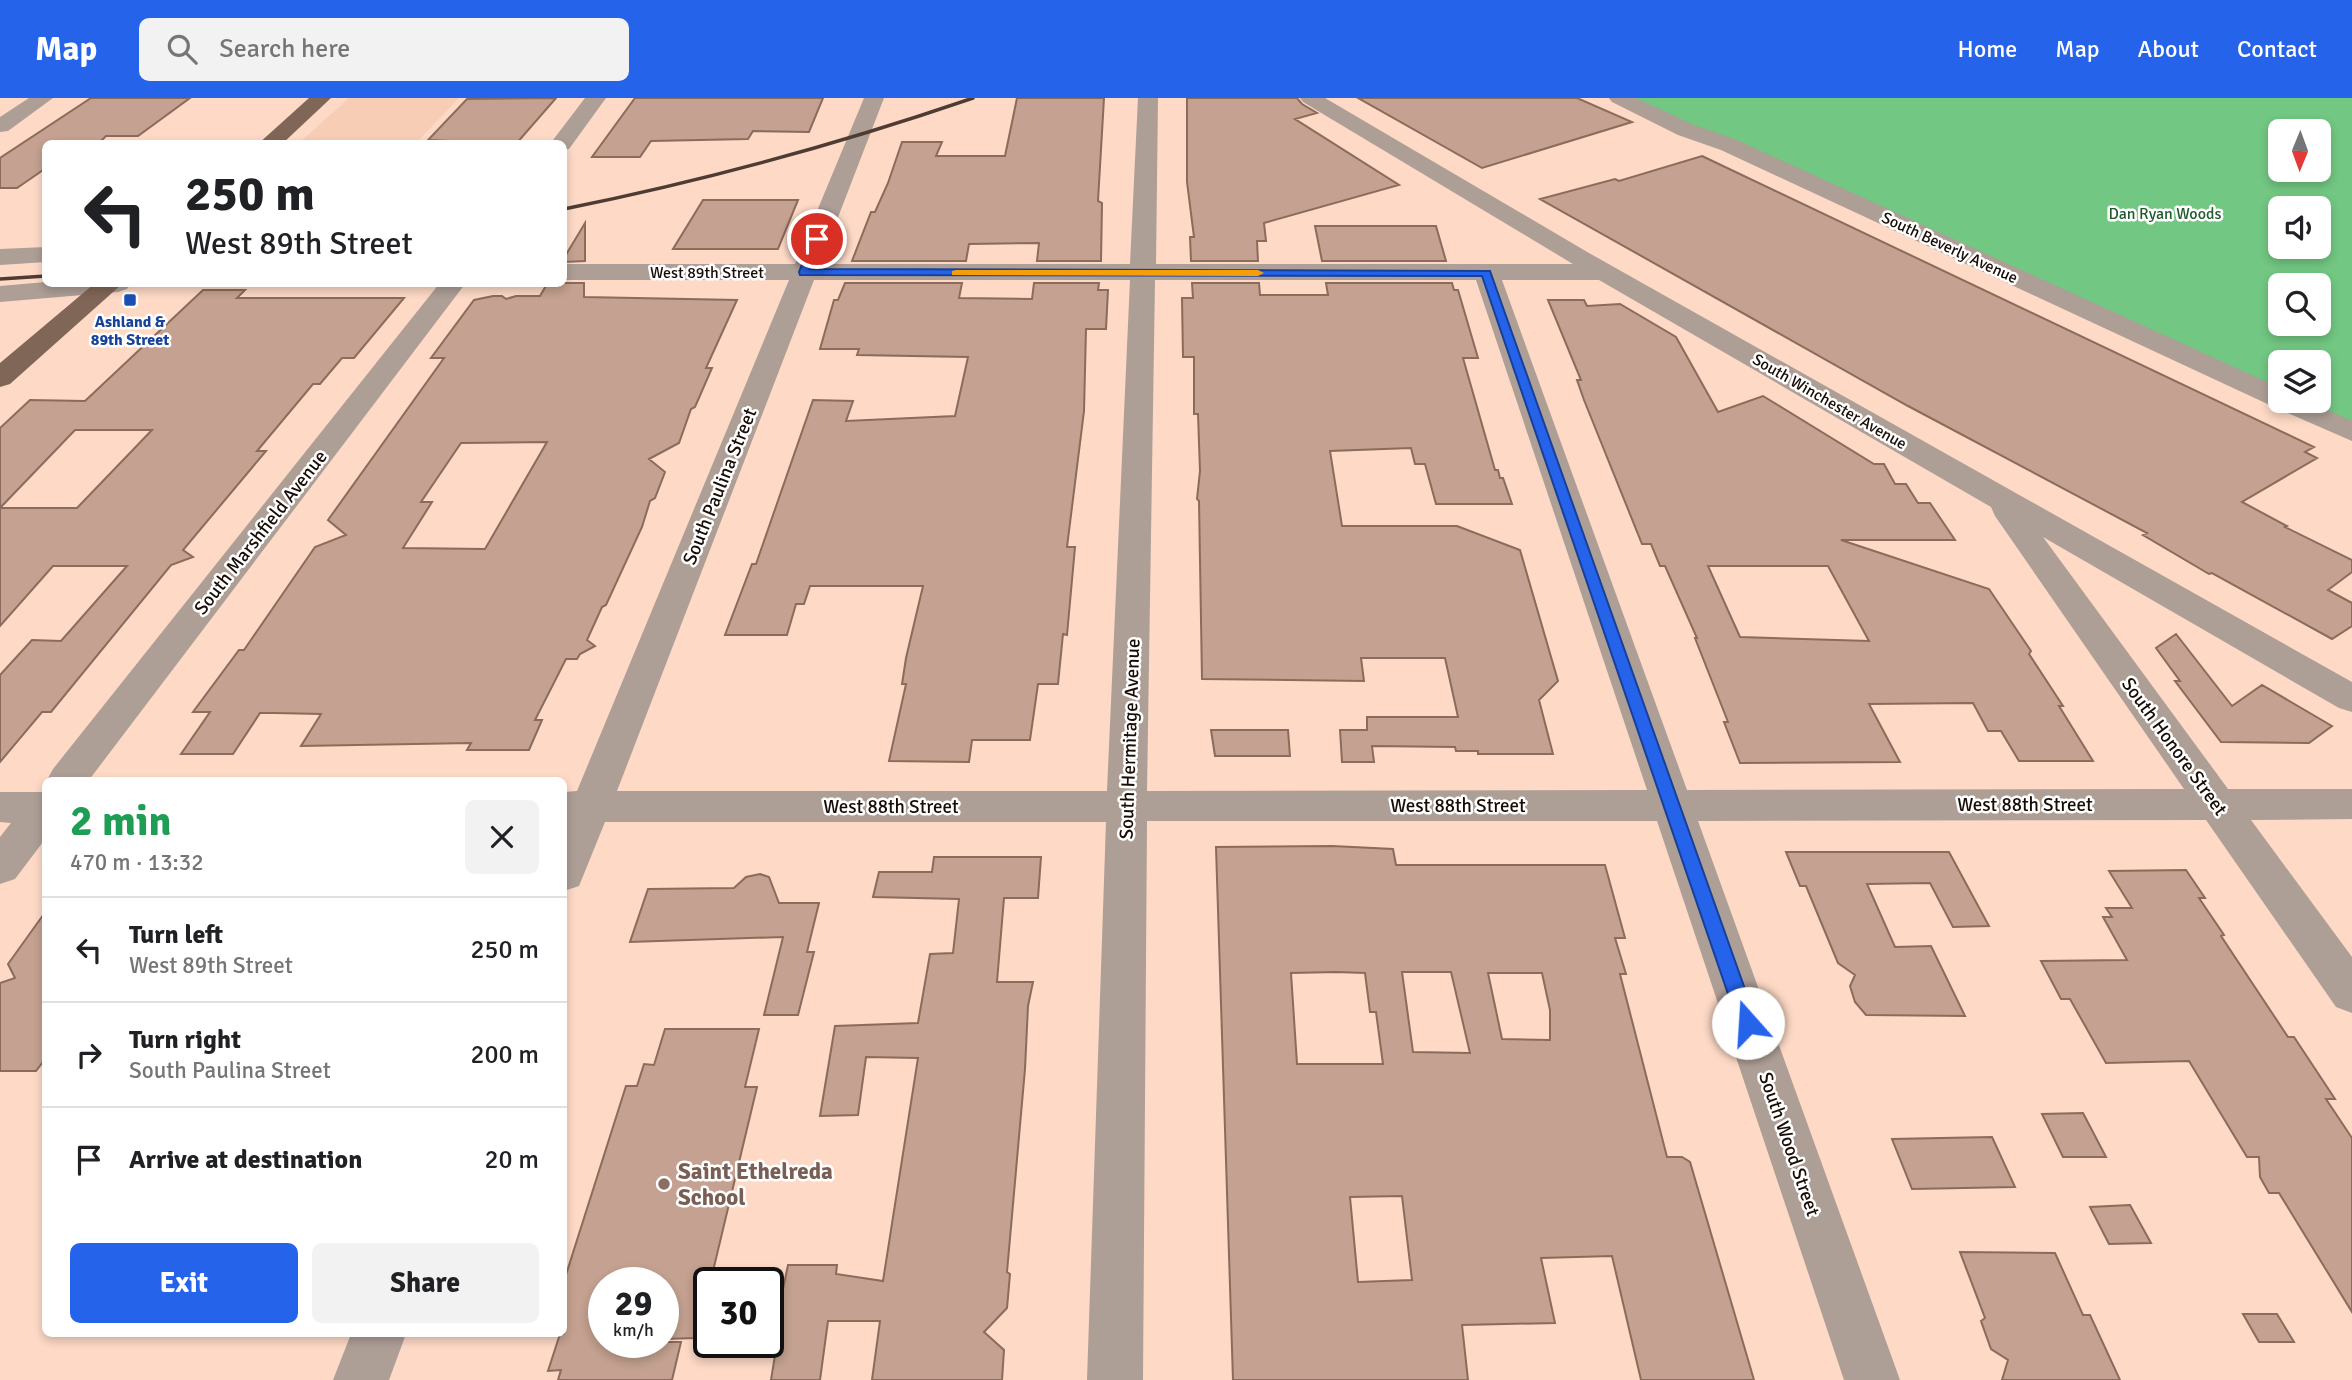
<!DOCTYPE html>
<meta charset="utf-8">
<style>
body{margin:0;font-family:Signika,sans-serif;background:#f2f2f2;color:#202124;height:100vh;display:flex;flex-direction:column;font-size:26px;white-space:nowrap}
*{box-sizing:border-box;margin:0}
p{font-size:23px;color:#757577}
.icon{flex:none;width:38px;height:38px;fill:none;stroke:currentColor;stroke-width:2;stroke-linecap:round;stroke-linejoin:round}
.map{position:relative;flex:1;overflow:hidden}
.panel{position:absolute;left:42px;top:679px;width:525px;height:560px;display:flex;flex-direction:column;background:#fff;border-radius:10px;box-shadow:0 4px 10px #0003}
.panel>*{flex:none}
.top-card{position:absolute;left:42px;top:42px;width:525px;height:147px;border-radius:10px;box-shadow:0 4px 10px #0003;background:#fff;color:#202124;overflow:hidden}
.needle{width:46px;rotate:181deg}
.buttons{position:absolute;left:2268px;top:21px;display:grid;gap:14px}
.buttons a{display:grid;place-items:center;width:63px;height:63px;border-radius:10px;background:#fff;box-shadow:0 4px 10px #0003;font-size:35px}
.speed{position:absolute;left:588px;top:1169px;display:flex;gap:14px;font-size:35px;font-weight:700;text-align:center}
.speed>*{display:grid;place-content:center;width:91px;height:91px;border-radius:50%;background:#fff;box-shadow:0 4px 10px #0003;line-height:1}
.speed small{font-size:18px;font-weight:400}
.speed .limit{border:4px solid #111;border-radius:10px;background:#fff;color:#111}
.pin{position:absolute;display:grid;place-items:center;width:60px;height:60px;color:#fff;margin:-30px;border:4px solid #fff;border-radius:50%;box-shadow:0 2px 7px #0007}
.me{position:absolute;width:77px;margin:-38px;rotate:341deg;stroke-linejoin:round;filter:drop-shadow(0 0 5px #0008)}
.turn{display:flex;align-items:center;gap:24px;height:147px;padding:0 28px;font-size:32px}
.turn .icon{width:91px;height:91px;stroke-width:2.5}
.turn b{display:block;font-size:49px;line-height:60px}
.round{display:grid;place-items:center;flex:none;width:74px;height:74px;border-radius:10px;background:#f2f2f2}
.headline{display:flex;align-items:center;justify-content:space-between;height:119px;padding:0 28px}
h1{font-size:42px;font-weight:800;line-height:52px;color:#1e9e55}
.button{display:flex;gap:14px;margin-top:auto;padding:14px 28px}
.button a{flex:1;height:80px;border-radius:10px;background:#2563eb;color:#fff;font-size:28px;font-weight:800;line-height:80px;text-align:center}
.button a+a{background:#f2f2f2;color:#202124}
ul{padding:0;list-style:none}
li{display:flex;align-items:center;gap:21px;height:105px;padding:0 28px;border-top:2px solid #e0e0e0}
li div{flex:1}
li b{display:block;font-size:26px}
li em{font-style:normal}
header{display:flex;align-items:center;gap:42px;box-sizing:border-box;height:98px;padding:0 35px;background:#2563eb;color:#fff}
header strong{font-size:33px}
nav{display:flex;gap:38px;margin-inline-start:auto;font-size:24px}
.search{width:490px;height:63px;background:#f2f2f2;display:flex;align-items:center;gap:18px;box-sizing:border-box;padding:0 24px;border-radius:10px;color:#757577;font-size:26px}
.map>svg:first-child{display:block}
.built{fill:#f8cdb6}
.forest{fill:#72c782;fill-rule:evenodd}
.building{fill:#c4a190;stroke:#8b6b5b;stroke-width:2;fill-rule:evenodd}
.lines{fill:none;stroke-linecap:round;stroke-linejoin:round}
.minor{fill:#ad9e96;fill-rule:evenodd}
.major{fill:#806657;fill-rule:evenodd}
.rail{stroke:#4e3c33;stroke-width:3.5}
.route{fill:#2563eb;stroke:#184099;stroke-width:2}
.slow{fill:#f59e0b}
.transit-dot{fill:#1a4fb4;stroke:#fff;stroke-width:2.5}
.education-dot{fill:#8d6e63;stroke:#fff;stroke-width:2.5}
.labels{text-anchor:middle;stroke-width:5;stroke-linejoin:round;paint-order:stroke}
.far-park-label{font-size:16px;fill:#205b2e;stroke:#fff}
.far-street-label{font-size:16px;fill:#180c06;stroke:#fff}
.far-transit-label{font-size:16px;font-weight:bold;fill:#164399;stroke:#fff}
.street-label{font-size:19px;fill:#180c06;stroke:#fff}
.near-education-label{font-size:23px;font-weight:bold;fill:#785e54;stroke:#fff;text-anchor:start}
</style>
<header>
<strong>Map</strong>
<div class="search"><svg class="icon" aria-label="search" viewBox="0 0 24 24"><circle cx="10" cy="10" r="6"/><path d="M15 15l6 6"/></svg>Search here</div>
<nav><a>Home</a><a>Map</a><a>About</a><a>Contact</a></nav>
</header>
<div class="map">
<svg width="2352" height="1282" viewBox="0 0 2352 1282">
<rect width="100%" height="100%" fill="#fdd9c6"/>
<!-- built -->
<path class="built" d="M 349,0 L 459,0 L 416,45 L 299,45 Z"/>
<!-- forest -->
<path class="forest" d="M 1631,0 L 2352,0 L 2352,326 L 2300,303 L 2319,303 L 2319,264 L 2280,264 L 2280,294 L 1742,47 L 1681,24 ZM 2280,33 L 2319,33 L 2319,72 L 2280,72 ZM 2280,110 L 2319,110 L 2319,149 L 2280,149 ZM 2280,187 L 2319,187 L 2319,226 L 2280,226 Z"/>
<!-- building -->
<path class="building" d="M 91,0 L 190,0 L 138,38 L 106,38 L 98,46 L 46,46 L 46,70 L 17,90 L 0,90 L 0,60 Z
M 556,0 L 516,46 L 428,42 L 467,1 Z
M 635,0 L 823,0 L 809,34 L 753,33 L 748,41 L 651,43 L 640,59 L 592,59 Z
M 1017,0 L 1104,0 L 1098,103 L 1102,105 L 1101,163 L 1037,163 L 1039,145 L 969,146 L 966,163 L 852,163 L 871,114 L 875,114 L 888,85 L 902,44 L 942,44 L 936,58 L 1005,58 Z
M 1187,0 L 1297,0 L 1302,6 L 1317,15 L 1295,21 L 1399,87 L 1264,125 L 1266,143 L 1257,143 L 1258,163 L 1191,163 L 1190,139 L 1194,139 L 1187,84 Z
M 1358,0 L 1577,0 L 1632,24 L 1482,70 Z
M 1702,58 L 2314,349 L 2305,354 L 2317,360 L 2242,404 L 2287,428 L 2285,429 L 2352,462 L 2352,474 L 2328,492 L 2352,505 L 2352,528 L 2332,541 L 2212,475 L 2209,476 L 2143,437 L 2147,435 L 1908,308 L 1540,101 L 1615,81 L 1619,83 Z
M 703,102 L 798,102 L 778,151 L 673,151 Z
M 585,125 L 585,163 L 564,164 L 564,160 Z
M 1315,128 L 1436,128 L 1446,163 L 1322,163 Z
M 564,185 L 584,185 L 584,199 L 737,202 L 706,270 L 712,270 L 695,309 L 691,311 L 679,345 L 649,361 L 665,374 L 655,400 L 650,403 L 642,429 L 606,507 L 602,509 L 587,542 L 595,548 L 580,556 L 577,561 L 566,561 L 535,622 L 542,622 L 529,652 L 467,652 L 471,645 L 301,648 L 321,616 L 275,615 L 260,615 L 233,656 L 181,656 L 210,614 L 193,614 L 239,552 L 244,552 L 315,449 L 346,437 L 328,422 L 444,260 L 431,260 L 474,202 L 493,198 L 502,198 L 506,201 L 516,198 L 540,198 L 547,186 ZM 547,344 L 485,451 L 403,450 L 432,404 L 421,404 L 461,345 Z
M 845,185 L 962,185 L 959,200 L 1032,201 L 1034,185 L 1099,185 L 1098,192 L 1108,192 L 1106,231 L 1086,231 L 1084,313 L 1067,449 L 1075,449 L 1067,537 L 1063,536 L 1058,586 L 1038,586 L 1030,642 L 972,642 L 969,664 L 889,663 L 906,586 L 902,586 L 906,560 L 923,488 L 810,488 L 804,506 L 796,506 L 787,537 L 725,537 L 752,466 L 756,466 L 813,302 L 853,303 L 846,323 L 955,318 L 968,259 L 857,257 L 859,251 L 820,251 L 834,202 L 838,202 Z
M 1192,185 L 1259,185 L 1260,197 L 1328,197 L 1326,185 L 1452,185 L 1454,192 L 1458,192 L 1478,260 L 1463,260 L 1495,372 L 1498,372 L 1500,380 L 1503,380 L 1512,406 L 1436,406 L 1425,366 L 1415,366 L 1411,350 L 1330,353 L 1342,428 L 1457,428 L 1520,452 L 1558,583 L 1539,602 L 1553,656 L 1478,656 L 1478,653 L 1456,653 L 1455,649 L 1372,648 L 1374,664 L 1342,664 L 1340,632 L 1367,632 L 1367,619 L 1458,619 L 1445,560 L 1361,560 L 1364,583 L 1202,581 L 1199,403 L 1197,401 L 1200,373 L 1198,316 L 1194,316 L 1194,259 L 1183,259 L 1182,200 L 1193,200 Z
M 203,192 L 245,192 L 237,200 L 404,200 L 354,260 L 342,260 L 320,286 L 313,286 L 257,353 L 266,353 L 183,452 L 193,459 L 171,467 L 51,614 L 42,614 L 0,664 L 0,577 L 32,542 L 61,543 L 127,468 L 53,468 L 0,528 L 0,330 L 30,302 L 85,303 ZM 75,332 L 152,332 L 77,410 L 0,410 Z
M 1548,202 L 1584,202 L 1587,208 L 1620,206 L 1676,239 L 1718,314 L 1763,298 L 1874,366 L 1884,366 L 1895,386 L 1906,386 L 1918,405 L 1930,405 L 1955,442 L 1841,442 L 1989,491 L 2031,553 L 2029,556 L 2063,608 L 2059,608 L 2093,663 L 2019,663 L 2001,633 L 1988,633 L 1973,605 L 1869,606 L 1900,664 L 1740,665 L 1724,624 L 1728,624 L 1695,540 L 1697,540 L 1665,468 L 1660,468 L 1651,446 L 1642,446 L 1584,302 L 1577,282 L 1581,282 ZM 1708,468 L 1828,468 L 1869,543 L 1740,539 Z
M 2176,536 L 2232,608 L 2262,587 L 2332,628 L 2309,645 L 2221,644 L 2175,583 L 2180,583 L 2156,550 Z
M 1211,632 L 1288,632 L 1290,658 L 1215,658 Z
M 1332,748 L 1393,751 L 1396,767 L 1605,767 L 1625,840 L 1615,840 L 1626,876 L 1620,876 L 1667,1059 L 1682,1059 L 1690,1064 L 1754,1282 L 1641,1282 L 1612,1158 L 1541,1160 L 1555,1225 L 1462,1227 L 1468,1282 L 1233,1282 L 1216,749 ZM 1336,874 L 1365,875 L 1370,914 L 1376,914 L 1383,966 L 1297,966 L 1291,875 ZM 1402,874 L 1451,874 L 1470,955 L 1413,954 ZM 1488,875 L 1542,875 L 1550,912 L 1550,942 L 1502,941 ZM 1402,1098 L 1412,1182 L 1358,1184 L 1350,1099 Z
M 1786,754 L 1949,754 L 1989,828 L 1953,829 L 1930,785 L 1867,786 L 1895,849 L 1931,848 L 1965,918 L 1866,917 L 1855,904 L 1850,888 L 1855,877 L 1838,865 L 1806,788 L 1800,788 Z
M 934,759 L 1041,759 L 1038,800 L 1004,800 L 997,884 L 1033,884 L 1028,908 L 1025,971 L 1007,1174 L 1010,1176 L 1007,1210 L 984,1234 L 1004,1252 L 1002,1282 L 872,1282 L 880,1223 L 828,1223 L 820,1282 L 771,1282 L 781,1220 L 777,1220 L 788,1167 L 837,1167 L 836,1176 L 883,1183 L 918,960 L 866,959 L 858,1017 L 820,1018 L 835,928 L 918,925 L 930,856 L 953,855 L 959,801 L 873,799 L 879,774 L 932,774 Z
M 2186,772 L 2205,800 L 2199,800 L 2224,837 L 2221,838 L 2288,939 L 2294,939 L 2335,1001 L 2326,1001 L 2352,1040 L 2352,1214 L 2279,1095 L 2269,1095 L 2260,1079 L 2259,1059 L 2247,1059 L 2189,963 L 2106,965 L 2070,901 L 2061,901 L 2041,863 L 2127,862 L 2103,819 L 2112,819 L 2106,810 L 2132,810 L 2109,773 Z
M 760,776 L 769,779 L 779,805 L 819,805 L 807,854 L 814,854 L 798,917 L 764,917 L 783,839 L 630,844 L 648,791 L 734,790 L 746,779 Z
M 46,813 L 46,960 L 36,973 L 0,973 L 0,885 L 15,880 L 8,866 Z
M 665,931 L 759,931 L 745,989 L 757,989 L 697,1240 L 663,1241 L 663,1185 L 604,1185 L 604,1244 L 681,1244 L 672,1282 L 558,1282 L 561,1272 L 548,1273 L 560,1236 L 564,1236 L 564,1183 L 626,988 L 637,988 L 644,966 L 654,967 Z
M 2083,1015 L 2106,1059 L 2063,1059 L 2042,1016 Z
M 1992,1039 L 2015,1089 L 1912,1091 L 1892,1041 Z
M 2130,1107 L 2151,1145 L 2109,1146 L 2090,1109 Z
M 1960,1154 L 2055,1155 L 2083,1217 L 2090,1217 L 2120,1282 L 2002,1282 L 2008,1262 L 1991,1251 L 1981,1223 L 1985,1220 Z
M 2243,1216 L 2277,1216 L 2294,1244 L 2259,1244 Z"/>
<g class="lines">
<!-- minor -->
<path class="minor" d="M 29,0 L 53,0 L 8,33 L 0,34 L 0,19 Z
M 585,0 L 606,0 L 569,51 L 564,52 L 564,46 L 550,46 Z
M 864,0 L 884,0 L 820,166 L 1130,166 L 1138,0 L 1158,0 L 1156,166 L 1573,166 L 1303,4 L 1300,0 L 1325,0 L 1589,155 L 2352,584 L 2352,614 L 2339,610 L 2043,439 L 2228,691 L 2352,691 L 2352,721 L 2251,722 L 2352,859 L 2352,915 L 2336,909 L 2206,722 L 1698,723 L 1900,1282 L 1844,1282 L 1657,723 L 1147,723 L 1143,1282 L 1087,1282 L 1106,724 L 605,724 L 579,788 L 564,793 L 564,694 L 577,693 L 789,182 L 564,182 L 564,166 L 795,166 ZM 814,182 L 1130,182 L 1107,693 L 617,693 ZM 1155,182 L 1476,182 L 1647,692 L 1147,693 ZM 1502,182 L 1599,182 L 1991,409 L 1995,418 L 2184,691 L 1687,692 Z
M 1609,0 L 1636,0 L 1694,27 L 1737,42 L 2280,290 L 2280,303 L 2307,303 L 2352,323 L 2352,343 L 2274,309 L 1721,52 L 1678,37 L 1612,4 Z
M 46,149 L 46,164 L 0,167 L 0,151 Z
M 46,184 L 46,186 L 131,186 L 127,191 L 118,194 L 0,204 L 0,188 Z
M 439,186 L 465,186 L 89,682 L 47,682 L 53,671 Z
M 0,694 L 46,694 L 46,740 L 15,781 L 0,786 L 0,739 L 11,725 L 0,724 Z
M 351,1236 L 406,1236 L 389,1282 L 333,1282 Z"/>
<!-- major -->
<path class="major" d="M 309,0 L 331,0 L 282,46 L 258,46 Z
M 94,186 L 122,186 L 10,286 L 0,289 L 0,265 Z"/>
<!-- rail -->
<path class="rail" d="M 564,111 C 703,83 839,46 973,0
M 0,181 L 46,178"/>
</g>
<!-- route -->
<path class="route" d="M 817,138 L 823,141 L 810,171 L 1490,173 L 1757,925 L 1755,931 L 1748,934 L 1741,931 L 1738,925 L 1482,178 L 800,177 L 799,174 L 812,141 Z"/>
<!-- slow -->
<path class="slow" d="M 956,172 L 1258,172 L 1264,175 L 1258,178 L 952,177 L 952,173 Z"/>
<!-- markers -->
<rect class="transit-dot" x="123" y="195" width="14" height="14" rx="3.5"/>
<circle class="education-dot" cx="664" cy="1086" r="7"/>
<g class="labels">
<!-- far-park labels -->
<g class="far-park-label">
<text x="2165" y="121">Dan Ryan Woods</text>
</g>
<!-- far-street labels -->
<g class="far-street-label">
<text transform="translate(1950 149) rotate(25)" y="6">South Beverly Avenue</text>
<text x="707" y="180">West 89th Street</text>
<text transform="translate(1830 303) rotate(30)" y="6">South Winchester Avenue</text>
</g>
<!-- far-transit labels -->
<g class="far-transit-label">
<text x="130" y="229">Ashland &amp;<tspan x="130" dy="18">89th Street</tspan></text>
</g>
<!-- street labels -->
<g class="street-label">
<text transform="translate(719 388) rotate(-68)" y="7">South Paulina Street</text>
<text transform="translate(260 434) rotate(-52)" y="7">South Marshfield Avenue</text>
<text transform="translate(1129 641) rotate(-88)" y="7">South Hermitage Avenue</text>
<text transform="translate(2175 648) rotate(54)" y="7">South Honore Street</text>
<text x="2025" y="713">West 88th Street</text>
<text x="1458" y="714">West 88th Street</text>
<text x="891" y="715">West 88th Street</text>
<text transform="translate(1790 1046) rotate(71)" y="7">South Wood Street</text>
</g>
<!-- near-education labels -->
<g class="near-education-label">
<text x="678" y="1081">Saint Ethelreda<tspan x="678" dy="26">School</tspan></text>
</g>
</g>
</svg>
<div class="buttons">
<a><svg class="needle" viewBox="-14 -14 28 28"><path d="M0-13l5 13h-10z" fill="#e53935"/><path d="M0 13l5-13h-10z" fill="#757577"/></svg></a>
<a><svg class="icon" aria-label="sound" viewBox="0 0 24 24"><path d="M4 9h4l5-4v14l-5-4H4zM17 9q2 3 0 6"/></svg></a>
<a><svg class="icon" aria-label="search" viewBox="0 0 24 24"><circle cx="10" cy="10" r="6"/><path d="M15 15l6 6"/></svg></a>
<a><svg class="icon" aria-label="layers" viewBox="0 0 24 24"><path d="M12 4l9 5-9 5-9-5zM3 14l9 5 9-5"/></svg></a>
</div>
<div class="speed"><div>29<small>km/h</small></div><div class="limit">30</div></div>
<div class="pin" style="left:817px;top:141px;background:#d93025"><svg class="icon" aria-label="arrive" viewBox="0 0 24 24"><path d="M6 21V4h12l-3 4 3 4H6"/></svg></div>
<svg class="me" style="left:1748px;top:925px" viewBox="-20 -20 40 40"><circle r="19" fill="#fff"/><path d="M0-13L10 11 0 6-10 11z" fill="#2563eb"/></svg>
<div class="top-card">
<div class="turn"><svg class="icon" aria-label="left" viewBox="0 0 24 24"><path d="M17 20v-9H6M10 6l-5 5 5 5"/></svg><div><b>250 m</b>West 89th Street</div></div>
</div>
<section class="panel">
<div class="headline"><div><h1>2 min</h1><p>470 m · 13:32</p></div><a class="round"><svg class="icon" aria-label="close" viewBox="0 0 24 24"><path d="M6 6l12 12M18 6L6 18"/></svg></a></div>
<ul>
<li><svg class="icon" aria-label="left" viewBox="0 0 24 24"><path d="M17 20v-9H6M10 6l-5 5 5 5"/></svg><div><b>Turn left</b><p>West 89th Street</p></div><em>250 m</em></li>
<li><svg class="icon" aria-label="right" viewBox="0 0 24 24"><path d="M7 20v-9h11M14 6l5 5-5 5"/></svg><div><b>Turn right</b><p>South Paulina Street</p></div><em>200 m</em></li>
<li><svg class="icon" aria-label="arrive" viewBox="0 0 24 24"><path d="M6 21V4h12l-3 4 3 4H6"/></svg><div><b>Arrive at destination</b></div><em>20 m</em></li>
</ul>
<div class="button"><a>Exit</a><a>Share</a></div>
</section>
</div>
